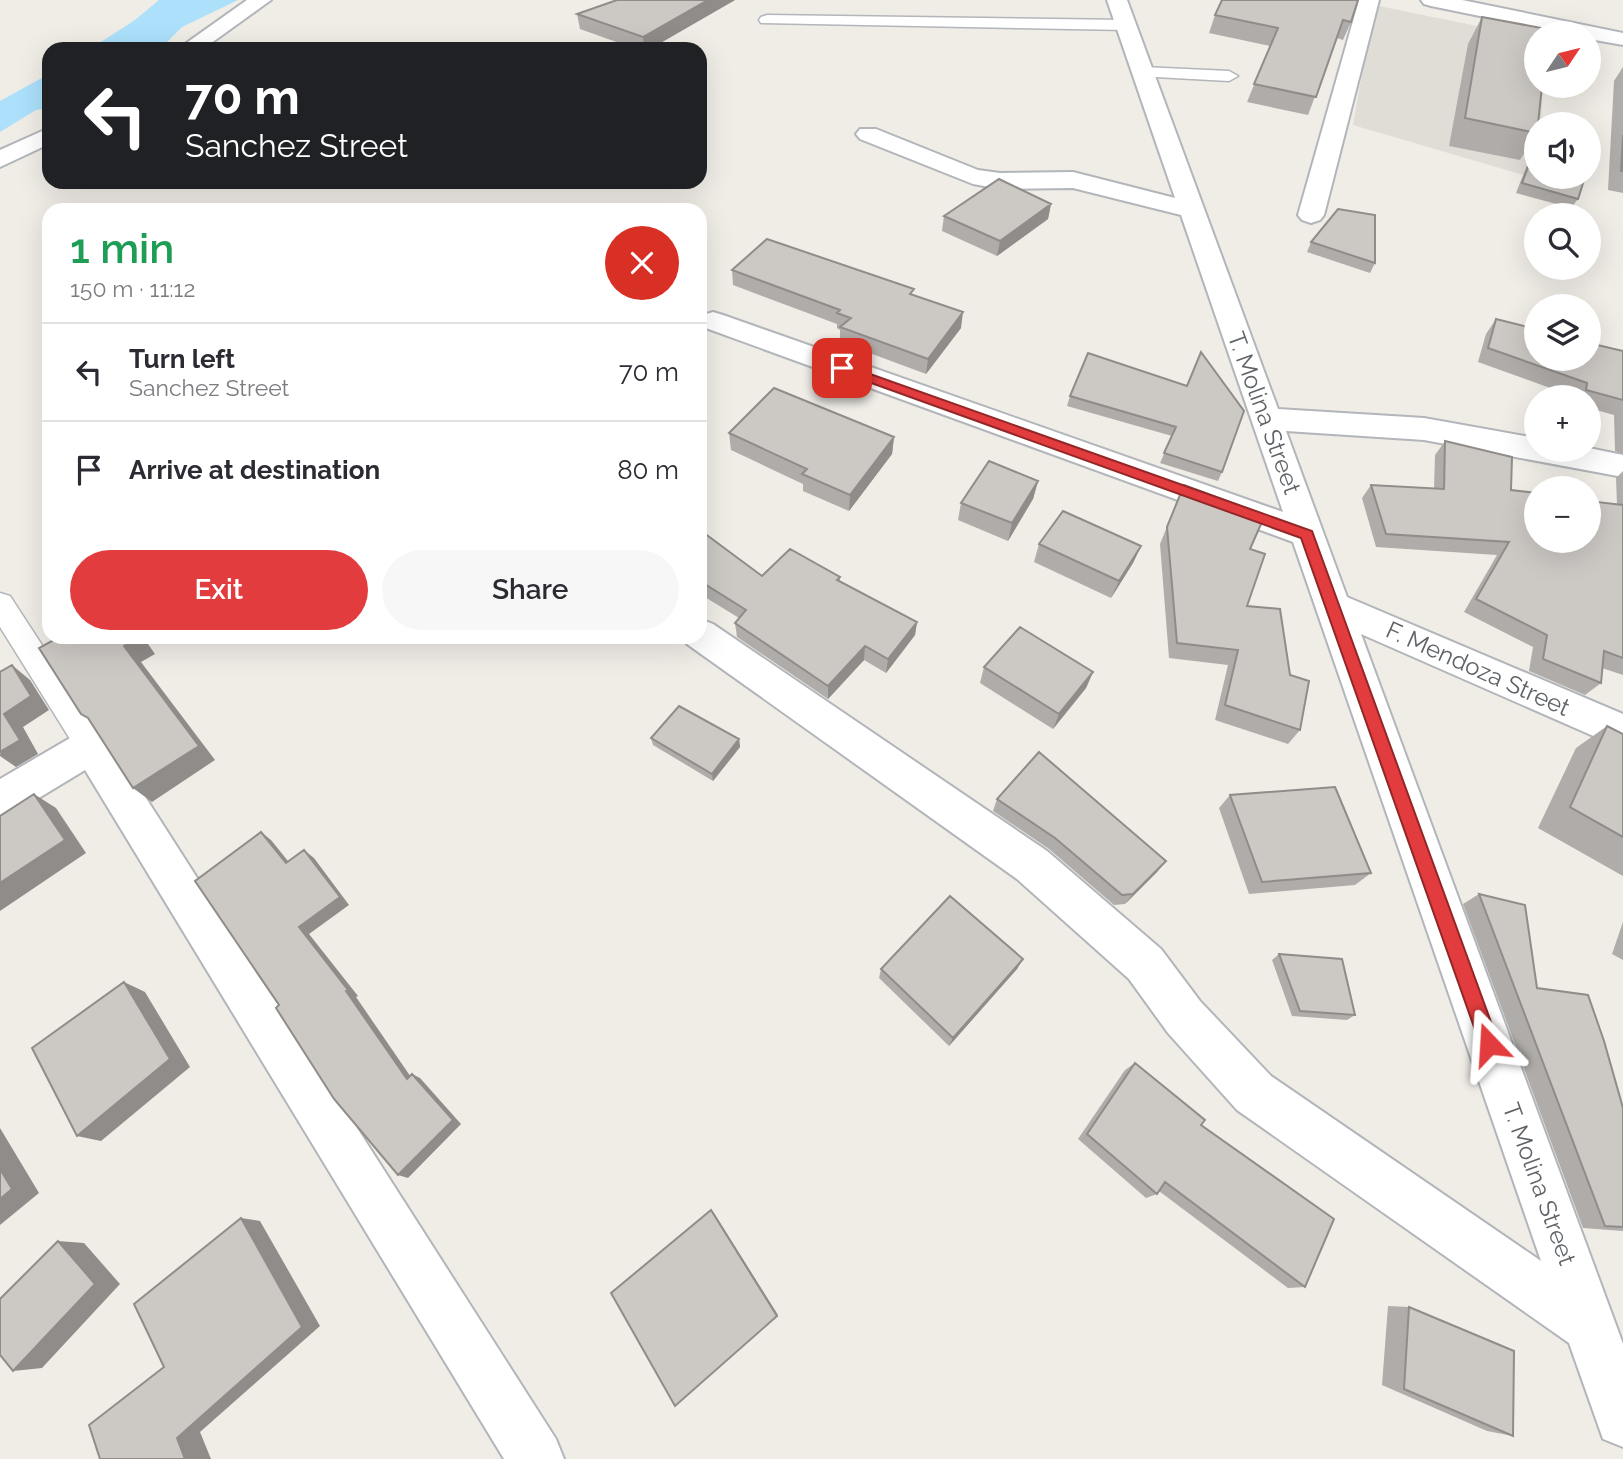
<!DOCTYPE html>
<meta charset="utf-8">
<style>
body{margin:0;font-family:Raleway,sans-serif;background:#f7f7f7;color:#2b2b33;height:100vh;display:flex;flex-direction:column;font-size:26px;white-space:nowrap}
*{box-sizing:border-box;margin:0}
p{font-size:23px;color:#7c7c81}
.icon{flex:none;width:38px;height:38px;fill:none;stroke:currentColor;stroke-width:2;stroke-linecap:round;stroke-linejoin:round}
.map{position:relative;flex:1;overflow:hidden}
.side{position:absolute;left:42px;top:203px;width:665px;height:441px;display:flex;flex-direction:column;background:#fff;border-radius:21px;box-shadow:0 7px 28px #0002}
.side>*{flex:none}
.guide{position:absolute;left:42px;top:42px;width:665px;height:147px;border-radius:21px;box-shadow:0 7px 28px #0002;background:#202124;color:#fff;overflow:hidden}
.needle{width:46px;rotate:55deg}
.fabs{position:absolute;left:1524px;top:21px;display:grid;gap:14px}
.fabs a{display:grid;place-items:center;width:77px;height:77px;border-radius:50%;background:#fff;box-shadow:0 7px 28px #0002;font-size:35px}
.pin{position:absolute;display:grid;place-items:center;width:60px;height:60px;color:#fff;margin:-30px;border-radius:14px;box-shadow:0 4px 10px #0006}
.me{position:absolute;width:77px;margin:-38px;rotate:340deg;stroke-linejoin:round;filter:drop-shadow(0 0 5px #0008)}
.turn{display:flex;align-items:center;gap:24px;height:147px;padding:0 28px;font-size:32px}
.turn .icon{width:91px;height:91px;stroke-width:2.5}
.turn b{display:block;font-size:49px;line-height:60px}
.round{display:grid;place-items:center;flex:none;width:74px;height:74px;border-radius:37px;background:#f7f7f7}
.headline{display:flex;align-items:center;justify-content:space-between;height:119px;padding:0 28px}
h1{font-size:42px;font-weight:600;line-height:52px;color:#1e9e55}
.action{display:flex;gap:14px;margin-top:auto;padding:14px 28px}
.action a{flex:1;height:80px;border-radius:42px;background:#e23c3e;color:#fff;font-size:28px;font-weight:600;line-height:80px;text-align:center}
.action a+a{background:#f7f7f7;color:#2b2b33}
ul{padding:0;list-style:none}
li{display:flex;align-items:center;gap:21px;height:98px;padding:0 28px;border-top:2px solid #e1e1e2}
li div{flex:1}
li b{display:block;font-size:26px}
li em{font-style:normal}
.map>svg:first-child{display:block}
.education{fill:#e0dcd6}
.water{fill:#ace0fb}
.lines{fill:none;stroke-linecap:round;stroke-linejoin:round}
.service-casing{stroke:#b2b5b9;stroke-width:3}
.minor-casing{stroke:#b2b5b9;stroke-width:4}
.service{fill:#fff;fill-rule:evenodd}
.minor{fill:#fff;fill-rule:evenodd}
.wall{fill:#afaca9}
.shaded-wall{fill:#8f8c89}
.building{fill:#ccc8c4;stroke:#8f8c89;stroke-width:2}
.route{fill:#e23c3e;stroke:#932728;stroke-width:2}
.labels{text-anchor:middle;stroke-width:6;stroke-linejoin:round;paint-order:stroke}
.street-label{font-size:24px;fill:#5f6367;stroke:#fff}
</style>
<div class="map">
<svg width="1623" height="1459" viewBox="0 0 1623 1459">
<rect width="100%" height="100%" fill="#f0ede7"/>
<!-- education -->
<path class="education" d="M 1374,5 L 1536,38 L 1536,86 L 1543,86 L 1541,124 L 1536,124 L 1537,179 L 1353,125 Z"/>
<!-- water -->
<path class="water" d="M 159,0 L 238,0 L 182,27 L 160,49 L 90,49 L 135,20 Z
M 49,74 L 49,108 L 36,110 L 0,132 L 0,101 Z"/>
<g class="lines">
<!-- service casing -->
<g class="service-casing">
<path id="service" d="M 767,15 L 1126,20 L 1134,25 L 1126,30 L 761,23 L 759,20 L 761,17 Z
M 1143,67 L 1229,71 L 1238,76 L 1229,81 L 1137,76 L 1134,72 Z
M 0,593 L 10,596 L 102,737 L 106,746 L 102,755 L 91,759 L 80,755 L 0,627 Z"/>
</g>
<!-- minor casing -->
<g class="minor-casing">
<path id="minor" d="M 247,0 L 271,0 L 203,49 L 178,49 Z
M 1107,0 L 1127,0 L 1278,409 L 1424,418 L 1536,438 L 1536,450 L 1589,448 L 1623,455 L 1623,477 L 1424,440 L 1286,431 L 1347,597 L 1623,714 L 1623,749 L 1361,634 L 1623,1344 L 1623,1447 L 1603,1439 L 1569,1343 L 1237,1110 L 1168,1033 L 1129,979 L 1017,879 L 687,644 L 683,637 L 700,637 L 700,619 L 713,624 L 1047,851 L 1161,949 L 1200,1001 L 1271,1076 L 1541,1261 L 1293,542 L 703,327 L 700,323 L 703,315 L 713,312 L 723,315 L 1283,512 L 1181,215 L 1073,188 L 1000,189 L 973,184 L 860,139 L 856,134 L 860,129 L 876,129 L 978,170 L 1000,173 L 1073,172 L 1175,198 Z
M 1359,0 L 1379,0 L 1324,215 L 1320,220 L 1311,223 L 1302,220 L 1298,215 Z
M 1421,0 L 1462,0 L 1623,33 L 1623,45 L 1589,39 L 1589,33 L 1563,33 L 1431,6 L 1424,4 Z
M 49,128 L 49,144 L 0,167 L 0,150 Z
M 91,729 L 105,734 L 556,1439 L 564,1459 L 504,1459 L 85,770 L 14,813 L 0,818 L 0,779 L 77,734 Z"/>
</g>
<!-- service -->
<use href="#service" class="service"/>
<!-- minor -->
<use href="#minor" class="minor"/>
</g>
<!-- wall -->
<path class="wall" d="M 617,0 L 735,0 L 650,49 L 636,49 L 580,29 L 577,14 Z
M 1222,0 L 1351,22 L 1343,40 L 1337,38 L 1308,115 L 1247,102 L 1270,46 L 1209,33 L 1215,15 Z
M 1482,17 L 1536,124 L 1536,134 L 1520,160 L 1449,146 L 1468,44 Z
M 1623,67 L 1623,193 L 1608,190 L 1614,81 Z
M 1536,142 L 1536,177 L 1578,199 L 1571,208 L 1516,193 Z
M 1051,204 L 1048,219 L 997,256 L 942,231 L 944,216 Z
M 1311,242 L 1375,263 L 1370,273 L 1307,252 Z
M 732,270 L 913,295 L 961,328 L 926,374 L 840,342 L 840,330 L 837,328 L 837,324 L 733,285 Z
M 1496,319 L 1623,351 L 1623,454 L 1615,451 L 1614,415 L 1589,408 L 1589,397 L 1575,397 L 1478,362 L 1486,334 Z
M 1187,386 L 1222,472 L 1218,481 L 1160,463 L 1172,436 L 1067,406 L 1070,396 Z
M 729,433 L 894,437 L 892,454 L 849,511 L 803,491 L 803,484 L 731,450 Z
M 1445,441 L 1511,490 L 1617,505 L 1616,478 L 1623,471 L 1623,675 L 1602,668 L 1601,683 L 1585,695 L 1529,671 L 1533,647 L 1464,612 L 1497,555 L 1376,547 L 1362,498 L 1371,485 L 1434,489 L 1435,455 Z
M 1038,481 L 1033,499 L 1008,541 L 958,520 L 961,503 Z
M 1184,485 L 1250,549 L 1247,606 L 1290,675 L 1300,730 L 1288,744 L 1215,720 L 1228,665 L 1169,658 L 1160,544 Z
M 700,530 L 762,576 L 840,577 L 840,581 L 917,622 L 915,635 L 886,673 L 864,660 L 828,699 L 737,637 L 735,623 L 739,618 L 700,594 Z
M 1039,544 L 1141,546 L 1133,563 L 1111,598 L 1034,562 Z
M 984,667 L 1093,672 L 1086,688 L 1053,729 L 980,683 Z
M 1607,726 L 1623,734 L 1623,876 L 1538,828 L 1576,748 Z
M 651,738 L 739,739 L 740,747 L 713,781 L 653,745 Z
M 1230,795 L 1371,873 L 1355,885 L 1249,894 L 1219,808 Z
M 997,799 L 1166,861 L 1157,872 L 1125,904 L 1114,905 L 1049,849 L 993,811 Z
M 1479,894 L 1537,988 L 1623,1108 L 1623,1231 L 1583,1228 L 1463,904 Z
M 1623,922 L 1623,960 L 1612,954 Z
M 1279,954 L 1355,1015 L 1347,1020 L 1292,1016 L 1272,960 Z
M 1023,959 L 1017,969 L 949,1046 L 879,978 L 881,969 Z
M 1135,1063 L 1201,1125 L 1305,1287 L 1288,1288 L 1159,1191 L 1157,1194 L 1146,1198 L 1078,1139 L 1125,1070 Z
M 1388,1306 L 1409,1307 L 1513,1436 L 1487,1431 L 1382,1385 Z"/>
<!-- shaded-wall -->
<path class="shaded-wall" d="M 708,0 L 735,0 L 650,49 L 644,49 L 643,37 Z
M 1051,204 L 1048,219 L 997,256 L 1000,241 Z
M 963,312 L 961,328 L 926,374 L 928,359 Z
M 894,437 L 892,454 L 849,511 L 850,495 Z
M 1038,481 L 1033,499 L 1008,541 L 1012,523 Z
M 1141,546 L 1133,563 L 1111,598 L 1119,581 Z
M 917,622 L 915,635 L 886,673 L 888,659 Z
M 137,637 L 143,637 L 155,654 L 141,662 L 215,760 L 152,802 L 133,788 L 124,646 Z
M 865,646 L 864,660 L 828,699 L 828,686 Z
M 12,665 L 30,680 L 49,710 L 23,727 L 38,754 L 16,767 L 0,756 L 4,714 Z
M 1093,672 L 1086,688 L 1053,729 L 1059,714 Z
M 739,739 L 740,747 L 713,781 L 712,774 Z
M 34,794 L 56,808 L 86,853 L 0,911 L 0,883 Z
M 261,832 L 271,840 L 296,871 L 286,863 Z
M 304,850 L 314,858 L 349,905 L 309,934 L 358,996 L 356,997 L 415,1083 L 407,1079 L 299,927 Z
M 1166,861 L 1157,872 L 1125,904 L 1133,894 Z
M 1023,959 L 1017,969 L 949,1046 L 953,1038 Z
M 124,982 L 145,992 L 190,1067 L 101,1141 L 77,1136 Z
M 412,1074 L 420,1078 L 461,1124 L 408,1178 L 398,1175 Z
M 0,1128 L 39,1193 L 0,1225 Z
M 711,1210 L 714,1213 L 778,1315 L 675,1406 Z
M 241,1218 L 260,1221 L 320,1326 L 200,1432 L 211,1459 L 185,1459 L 177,1438 Z
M 58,1241 L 84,1243 L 120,1284 L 42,1368 L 13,1371 Z"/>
<!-- building -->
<path class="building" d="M 617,0 L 708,0 L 643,37 L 577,14 Z
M 1222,0 L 1358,0 L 1351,22 L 1343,20 L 1316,97 L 1254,84 L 1278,28 L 1215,15 Z
M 1482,17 L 1547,29 L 1547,33 L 1536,33 L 1536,86 L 1542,86 L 1538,124 L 1536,124 L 1536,133 L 1465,118 Z
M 1623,135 L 1623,171 L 1621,171 Z
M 1589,145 L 1595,147 L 1589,166 Z
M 1536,146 L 1536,177 L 1585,177 L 1578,199 L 1522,183 Z
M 999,179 L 1051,204 L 1000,241 L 944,216 Z
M 1338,209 L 1375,215 L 1375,263 L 1311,242 Z
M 767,239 L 914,289 L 910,294 L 963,312 L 928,359 L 840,327 L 851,318 L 837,313 L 840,310 L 732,270 Z
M 1496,319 L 1536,329 L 1536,359 L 1589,359 L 1589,343 L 1623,351 L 1623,400 L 1586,390 L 1587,383 L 1488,348 Z
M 1201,352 L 1244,411 L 1222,472 L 1164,453 L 1176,427 L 1070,396 L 1088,353 L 1187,386 Z
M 774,388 L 894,437 L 850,495 L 802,474 L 807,469 L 729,433 Z
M 1445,441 L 1512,457 L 1511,490 L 1536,493 L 1536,541 L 1589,541 L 1589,501 L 1623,505 L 1623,658 L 1604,651 L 1601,683 L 1543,659 L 1547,635 L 1476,599 L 1509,542 L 1386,534 L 1371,485 L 1444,489 Z
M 989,461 L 1038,481 L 1012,523 L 961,503 Z
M 1184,485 L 1265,515 L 1250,549 L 1265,554 L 1247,606 L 1280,609 L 1290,675 L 1309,681 L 1300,730 L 1225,705 L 1238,650 L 1177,643 L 1167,527 Z
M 1063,511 L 1141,546 L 1119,581 L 1039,544 Z
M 700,530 L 762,576 L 790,549 L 840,577 L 837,580 L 917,622 L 888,659 L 865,646 L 828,686 L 735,623 L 746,610 L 700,581 Z
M 1020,627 L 1093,672 L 1059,714 L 984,667 Z
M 59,637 L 137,637 L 138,638 L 124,646 L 199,746 L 133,788 L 88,718 L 81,714 L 39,648 Z
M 12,665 L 31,696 L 4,714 L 20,740 L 0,752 L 0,672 Z
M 679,706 L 739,739 L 712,774 L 651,738 Z
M 1607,726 L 1623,734 L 1623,837 L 1570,807 Z
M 1039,752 L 1166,861 L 1133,894 L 1122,895 L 1055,838 L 997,799 Z
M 1335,787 L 1371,873 L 1262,882 L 1230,795 Z
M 34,794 L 65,840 L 0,883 L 0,816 Z
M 261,832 L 286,863 L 304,850 L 340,897 L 299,927 L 348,990 L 346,991 L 407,1079 L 412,1074 L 453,1120 L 398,1175 L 334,1099 L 276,1008 L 279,1005 L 195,881 Z
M 1479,894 L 1525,905 L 1537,988 L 1588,995 L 1604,1041 L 1623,1108 L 1623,1227 L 1605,1226 Z
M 950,896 L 1023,959 L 953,1038 L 881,969 Z
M 1279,954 L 1342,959 L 1355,1015 L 1300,1011 Z
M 124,982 L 170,1059 L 77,1136 L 32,1048 Z
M 1135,1063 L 1205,1120 L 1201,1125 L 1334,1219 L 1305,1287 L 1165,1182 L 1157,1194 L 1087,1134 Z
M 0,1169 L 12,1189 L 0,1199 Z
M 711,1210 L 777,1316 L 675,1406 L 611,1293 Z
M 241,1218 L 302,1327 L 177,1438 L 185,1459 L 100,1459 L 89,1425 L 164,1367 L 134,1304 Z
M 58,1241 L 95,1284 L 13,1371 L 0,1355 L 0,1299 Z
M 1409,1307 L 1514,1351 L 1513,1436 L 1404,1389 Z"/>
<!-- route -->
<path class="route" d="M 842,364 L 1312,531 L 1499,1044 L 1496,1050 L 1489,1053 L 1482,1050 L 1480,1044 L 1301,538 L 838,371 L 838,365 Z"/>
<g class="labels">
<!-- street labels -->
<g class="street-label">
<text transform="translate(1264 413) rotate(70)" y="8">T. Molina Street</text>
<text transform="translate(1478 669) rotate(24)" y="8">F. Mendoza Street</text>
<text transform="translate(1539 1184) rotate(70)" y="8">T. Molina Street</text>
</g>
</g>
</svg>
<div class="fabs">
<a><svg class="needle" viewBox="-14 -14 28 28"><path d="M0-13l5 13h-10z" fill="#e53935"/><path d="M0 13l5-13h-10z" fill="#7c7c81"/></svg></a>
<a><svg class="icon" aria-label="sound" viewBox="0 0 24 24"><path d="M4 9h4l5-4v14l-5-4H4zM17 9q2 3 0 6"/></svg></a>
<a><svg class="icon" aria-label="search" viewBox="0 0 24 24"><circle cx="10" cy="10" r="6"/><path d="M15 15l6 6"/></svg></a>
<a><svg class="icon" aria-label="layers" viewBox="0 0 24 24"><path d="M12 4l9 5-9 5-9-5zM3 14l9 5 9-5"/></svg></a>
<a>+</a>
<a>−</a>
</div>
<div class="pin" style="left:842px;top:368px;background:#d93025"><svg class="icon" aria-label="arrive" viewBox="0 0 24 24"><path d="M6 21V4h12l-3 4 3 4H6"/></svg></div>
<svg class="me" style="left:1489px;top:1044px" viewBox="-20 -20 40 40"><path d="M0-17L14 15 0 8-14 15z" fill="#e23c3e" stroke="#fff" stroke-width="4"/></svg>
<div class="guide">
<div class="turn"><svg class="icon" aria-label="left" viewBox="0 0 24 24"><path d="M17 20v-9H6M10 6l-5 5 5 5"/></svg><div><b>70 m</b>Sanchez Street</div></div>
</div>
<section class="side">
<div class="headline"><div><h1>1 min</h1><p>150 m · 11:12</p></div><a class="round" style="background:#d93025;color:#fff"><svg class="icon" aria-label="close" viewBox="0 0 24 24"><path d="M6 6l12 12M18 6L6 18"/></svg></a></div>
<ul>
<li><svg class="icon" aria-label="left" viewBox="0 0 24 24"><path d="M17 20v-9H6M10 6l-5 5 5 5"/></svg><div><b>Turn left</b><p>Sanchez Street</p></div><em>70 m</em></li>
<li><svg class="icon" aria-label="arrive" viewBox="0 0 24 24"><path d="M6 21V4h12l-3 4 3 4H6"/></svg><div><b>Arrive at destination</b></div><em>80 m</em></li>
</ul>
<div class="action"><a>Exit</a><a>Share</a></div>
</section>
</div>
